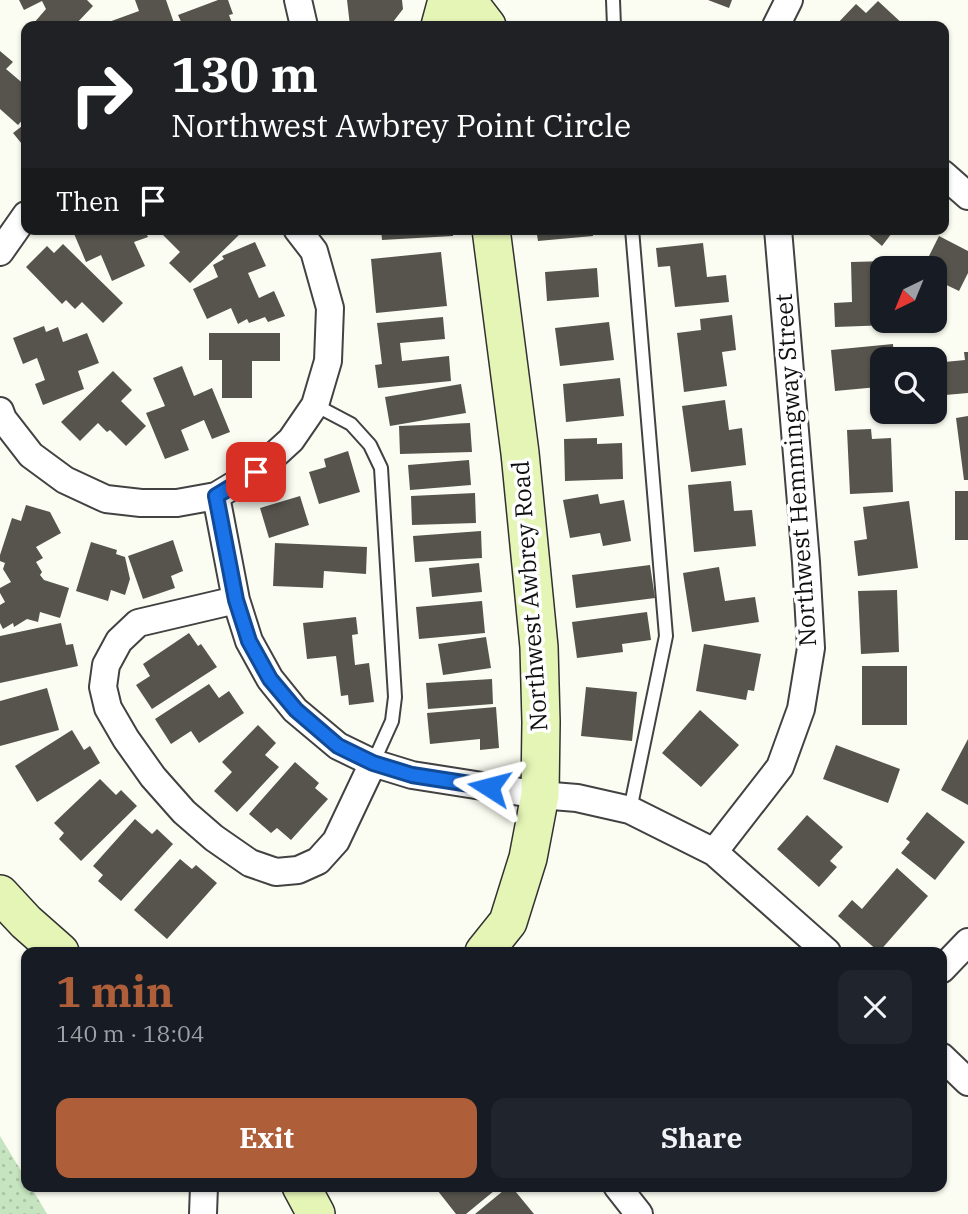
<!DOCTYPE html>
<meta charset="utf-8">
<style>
body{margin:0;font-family:"IBM Plex Serif",serif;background:#20242c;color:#f1f3f6;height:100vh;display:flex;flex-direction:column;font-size:26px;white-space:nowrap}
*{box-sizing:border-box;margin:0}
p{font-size:23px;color:#9ea1a6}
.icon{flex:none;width:38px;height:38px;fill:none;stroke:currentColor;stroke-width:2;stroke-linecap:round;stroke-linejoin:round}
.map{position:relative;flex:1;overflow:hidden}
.drawer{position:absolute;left:21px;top:947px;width:926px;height:245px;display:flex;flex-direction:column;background:#171b24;border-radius:14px;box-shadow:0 2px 5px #0004}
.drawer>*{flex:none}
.guide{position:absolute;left:21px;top:21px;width:928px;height:214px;border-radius:14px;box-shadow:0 2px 5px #0004;background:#202124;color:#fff;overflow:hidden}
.needle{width:46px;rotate:223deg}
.tools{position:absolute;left:870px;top:256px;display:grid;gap:14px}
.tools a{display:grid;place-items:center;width:77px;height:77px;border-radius:14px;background:#171b24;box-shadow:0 2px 5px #0004;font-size:35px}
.pin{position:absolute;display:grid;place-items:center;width:60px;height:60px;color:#fff;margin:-30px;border-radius:14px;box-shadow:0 4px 10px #0006}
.me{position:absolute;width:77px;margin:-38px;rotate:279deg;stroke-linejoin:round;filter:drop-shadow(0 0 5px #0008)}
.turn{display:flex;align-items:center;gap:24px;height:147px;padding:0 35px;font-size:32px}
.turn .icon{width:91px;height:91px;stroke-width:2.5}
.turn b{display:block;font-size:49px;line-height:60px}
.then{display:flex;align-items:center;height:66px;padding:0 35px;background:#0003;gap:14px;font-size:26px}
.round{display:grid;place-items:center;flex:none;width:74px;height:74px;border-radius:14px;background:#20242c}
.head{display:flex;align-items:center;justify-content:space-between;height:119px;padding:0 35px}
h1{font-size:42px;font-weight:800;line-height:52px;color:#ae5e38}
.action{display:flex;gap:14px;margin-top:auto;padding:14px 35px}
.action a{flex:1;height:80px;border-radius:14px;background:#ae5e38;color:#fff;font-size:28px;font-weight:800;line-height:80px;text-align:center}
.action a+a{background:#20242c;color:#f1f3f6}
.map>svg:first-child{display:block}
.grass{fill:url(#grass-dots)}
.building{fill:#56544d}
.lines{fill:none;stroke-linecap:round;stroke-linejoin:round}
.lane-casing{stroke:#424242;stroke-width:16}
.street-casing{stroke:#424242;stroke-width:30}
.secondary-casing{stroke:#313131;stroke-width:40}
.lane{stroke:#fff;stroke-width:12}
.street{stroke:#fff;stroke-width:26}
.secondary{stroke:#e5f5b6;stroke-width:37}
.route-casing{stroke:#114b97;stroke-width:18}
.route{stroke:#1a73e8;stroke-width:12}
.labels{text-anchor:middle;stroke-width:7;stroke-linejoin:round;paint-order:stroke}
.street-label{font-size:24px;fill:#0f0f0f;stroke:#fff}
</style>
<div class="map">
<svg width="968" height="1214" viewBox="0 0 968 1214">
<defs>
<pattern id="grass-dots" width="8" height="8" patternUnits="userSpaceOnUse" patternTransform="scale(1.75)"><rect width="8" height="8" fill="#c5e4bf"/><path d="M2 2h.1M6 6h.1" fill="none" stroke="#a8c2a3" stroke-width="1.8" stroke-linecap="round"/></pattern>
</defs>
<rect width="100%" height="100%" fill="#fbfdf2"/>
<!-- grass -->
<path class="grass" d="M 0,1136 L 26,1179 L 26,1186 L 31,1187 L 47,1214 L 0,1214 Z"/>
<!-- building -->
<path class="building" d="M 19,0 L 87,0 L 93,6 L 74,26 L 35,26 L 33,24 L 46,9 L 42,1 L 24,10 Z
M 135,0 L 166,0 L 175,26 L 107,26 L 106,23 L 139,11 Z
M 218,0 L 228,0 L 233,14 L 229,15 L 233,26 L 183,26 L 178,15 Z
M 347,0 L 402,0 L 403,9 L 393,22 L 378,23 L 378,26 L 350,26 Z
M 708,0 L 732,0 L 729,8 Z
M 878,1 L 905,26 L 835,26 L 856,4 L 866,13 Z
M 0,51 L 13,62 L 6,69 L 26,86 L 26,116 L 18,125 L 0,109 Z
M 26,123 L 26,149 L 13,133 Z
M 72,229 L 144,229 L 148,237 L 134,242 L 145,266 L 112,281 L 101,255 L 86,262 Z
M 157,229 L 200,229 L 202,232 L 205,229 L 237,229 L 241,233 L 190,283 L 169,263 L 180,252 Z
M 381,229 L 453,229 L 453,236 L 382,240 Z
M 536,229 L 592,229 L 593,236 L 538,241 Z
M 862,229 L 895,229 L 882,246 Z
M 939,236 L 968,251 L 968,273 L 959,291 L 934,279 L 934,268 L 923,268 Z
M 255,242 L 266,266 L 248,273 L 259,298 L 274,291 L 285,316 L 268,322 L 265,317 L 249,323 L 247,319 L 238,324 L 231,308 L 207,319 L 193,289 L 218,277 L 213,265 L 224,259 L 222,256 Z
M 703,243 L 707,277 L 726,275 L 729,302 L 675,307 L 670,266 L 658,267 L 656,248 Z
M 63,244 L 123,303 L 103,323 L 82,302 L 75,309 L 66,300 L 62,304 L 26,267 L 47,246 L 54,253 Z
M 441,252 L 447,306 L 376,313 L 371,259 Z
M 888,261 L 888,268 L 882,268 L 882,320 L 890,320 L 890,325 L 835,327 L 834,303 L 852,302 L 851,262 Z
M 597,268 L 599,297 L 547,301 L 545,272 Z
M 732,315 L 736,350 L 722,352 L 727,386 L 684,392 L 677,333 L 701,330 L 700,319 Z
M 443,317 L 445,339 L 400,343 L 402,361 L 449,356 L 451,381 L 378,388 L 375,365 L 382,364 L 377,323 Z
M 609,322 L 614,360 L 560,366 L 555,328 Z
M 44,326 L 46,332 L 58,327 L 63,342 L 87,333 L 99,363 L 78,371 L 84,389 L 43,405 L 35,384 L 45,380 L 37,358 L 23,364 L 13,338 Z
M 209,333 L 280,333 L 280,361 L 252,361 L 252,398 L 222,398 L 222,360 L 209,360 Z
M 893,344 L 894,359 L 882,359 L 882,412 L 880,412 L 878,387 L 835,391 L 831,350 Z
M 964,352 L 968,352 L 968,393 L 934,396 L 934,363 L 965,360 Z
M 182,366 L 194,396 L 212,388 L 230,432 L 212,439 L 204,420 L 181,430 L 189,450 L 165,459 L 146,413 L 165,406 L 153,378 Z
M 113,371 L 132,390 L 121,401 L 146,426 L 126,446 L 110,430 L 107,432 L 98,423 L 80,441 L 61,422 Z
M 620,378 L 624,416 L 566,422 L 563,384 Z
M 461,384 L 466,413 L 390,426 L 385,397 Z
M 725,400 L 729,430 L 742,428 L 746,465 L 691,472 L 682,406 Z
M 968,416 L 968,480 L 964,480 L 956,418 Z
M 470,423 L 472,452 L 400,454 L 399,426 Z
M 871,429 L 872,439 L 891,438 L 893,492 L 850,494 L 847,430 Z
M 597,438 L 597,444 L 622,443 L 623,479 L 565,481 L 564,439 Z
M 348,451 L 360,492 L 319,504 L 309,472 L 326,467 L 324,459 Z
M 469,460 L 471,485 L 410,490 L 408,465 Z
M 731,481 L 734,511 L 752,510 L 756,546 L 694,552 L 688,485 Z
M 955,491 L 968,491 L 968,540 L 955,540 Z
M 475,493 L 476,523 L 412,525 L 411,496 Z
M 598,494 L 600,504 L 624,500 L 631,541 L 603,546 L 600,533 L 570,538 L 563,500 Z
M 300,496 L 309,525 L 269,538 L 260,508 Z
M 909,501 L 918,568 L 858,576 L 854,541 L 867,539 L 863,507 Z
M 26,505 L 50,512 L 61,533 L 36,547 L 43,558 L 36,562 L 42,572 L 40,575 L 44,580 L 69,588 L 60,618 L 40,612 L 38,622 L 27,619 L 14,627 L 13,623 L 3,629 L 0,623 L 0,605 L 5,602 L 0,593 L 0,588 L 11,582 L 3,569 L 5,563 L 0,561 L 0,555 L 12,518 L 21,521 Z
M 481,531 L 482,558 L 415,562 L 413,536 Z
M 173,540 L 183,571 L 171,576 L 175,588 L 143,599 L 128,556 Z
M 91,542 L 117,550 L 116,554 L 125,557 L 130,579 L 125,595 L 111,590 L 108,601 L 76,591 Z
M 275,543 L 367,547 L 366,574 L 324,571 L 323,588 L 273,586 Z
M 479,563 L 482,592 L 432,597 L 429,568 Z
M 650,565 L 655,598 L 576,608 L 572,575 Z
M 719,567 L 725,601 L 755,597 L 759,622 L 692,632 L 683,573 Z
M 897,590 L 899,652 L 861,654 L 858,591 Z
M 482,601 L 485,633 L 419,639 L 416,607 Z
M 647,612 L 651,640 L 622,644 L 623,652 L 577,658 L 572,622 Z
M 356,617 L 358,634 L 352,635 L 355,665 L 369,663 L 374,702 L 349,705 L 348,695 L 341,696 L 336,656 L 307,659 L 303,623 Z
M 61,623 L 66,645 L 73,644 L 78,666 L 0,683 L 0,636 Z
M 189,633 L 198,646 L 201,644 L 217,667 L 152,709 L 136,685 L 150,676 L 143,664 Z
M 486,637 L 491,668 L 443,675 L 438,644 Z
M 704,644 L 761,654 L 754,691 L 748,690 L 746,700 L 696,691 Z
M 862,666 L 907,666 L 907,725 L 862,725 Z
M 492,679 L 493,704 L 428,709 L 426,683 Z
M 209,684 L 219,698 L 229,691 L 244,713 L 199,743 L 191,731 L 171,744 L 155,719 Z
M 586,687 L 637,692 L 632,741 L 581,736 Z
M 47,688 L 59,730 L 0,746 L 0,701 Z
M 496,707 L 499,748 L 480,750 L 480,739 L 430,744 L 427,713 Z
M 700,710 L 739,745 L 701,787 L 662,753 Z
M 258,725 L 276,743 L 265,755 L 279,767 L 237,812 L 214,791 L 232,772 L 222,762 Z
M 72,730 L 84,750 L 90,746 L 100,763 L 37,802 L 15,766 Z
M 968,739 L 968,805 L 941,790 Z
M 836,745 L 900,769 L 888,803 L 823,779 Z
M 295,762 L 319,783 L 315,788 L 328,799 L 291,840 L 277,828 L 271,833 L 249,814 Z
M 100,779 L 116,795 L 121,790 L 137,806 L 81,861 L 59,839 L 64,833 L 54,823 Z
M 927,812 L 965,842 L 935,880 L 901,853 L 910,842 L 906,839 Z
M 807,815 L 843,847 L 830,861 L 837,867 L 819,887 L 777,849 Z
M 135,819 L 152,834 L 157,829 L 173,844 L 121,901 L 98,881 L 103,875 L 93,866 Z
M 180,859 L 192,869 L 196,865 L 217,883 L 167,939 L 134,910 Z
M 897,868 L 928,896 L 879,952 L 838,916 L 852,900 L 862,909 Z
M 434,1186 L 500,1186 L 466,1214 L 456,1214 Z
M 509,1186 L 511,1186 L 534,1214 L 475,1214 Z"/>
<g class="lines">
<!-- lane casing -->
<g class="lane-casing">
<path id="lane" d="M 613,0 L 614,26
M 315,405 L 351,424 L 370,445 L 381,468 L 395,697 L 392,721 L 373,763
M 630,810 L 666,636 L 632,229"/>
</g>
<!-- street casing -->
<g class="street-casing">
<path id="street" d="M 298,0 L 304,26
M 776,26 L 789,0
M 943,174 L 968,196
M 0,252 L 26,215
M 0,411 L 3,419 L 31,455 L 65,480 L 106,499 L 141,503 L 177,503 L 216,496 L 256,472 L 291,440 L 315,405 L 328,361 L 330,308 L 314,251 L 297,229
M 216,496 L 236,600 L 249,641 L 270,679 L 295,710 L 338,746 L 373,763 L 412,775 L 540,795 L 577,798 L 630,810 L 714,852 L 827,952
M 236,600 L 138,623 L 119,641 L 106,665 L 103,687 L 108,708 L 126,739 L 153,777 L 184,812 L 214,838 L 250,863 L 276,872 L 298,870 L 318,861 L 336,841 L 373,763
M 714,852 L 780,767 L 801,709 L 811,648 L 806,562 L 778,229
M 942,969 L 968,942
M 942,1057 L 968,1082
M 617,1186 L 639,1214
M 203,1214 L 204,1186"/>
</g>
<!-- secondary casing -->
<g class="secondary-casing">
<path id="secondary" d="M 467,0 L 487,26
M 440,26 L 447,0
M 0,894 L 26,922 L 60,952
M 484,952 L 508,922 L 528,858 L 540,795 L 541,722 L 539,647 L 520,453 L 491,229
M 301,1186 L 316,1214"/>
</g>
<!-- lane -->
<use href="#lane" class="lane"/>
<!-- street -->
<use href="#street" class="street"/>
<!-- secondary -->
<use href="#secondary" class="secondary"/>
</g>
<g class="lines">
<!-- route casing -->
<g class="route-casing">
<path id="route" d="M 256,472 L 216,496 L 236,600 L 249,641 L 270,679 L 296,710 L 338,746 L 373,763 L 412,775 L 489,787"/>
</g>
<!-- route -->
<use href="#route" class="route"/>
</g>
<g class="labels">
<!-- street labels -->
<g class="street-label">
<text transform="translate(796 470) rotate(-94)" y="8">Northwest Hemmingway Street</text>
<text transform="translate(530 596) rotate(-94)" y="8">Northwest Awbrey Road</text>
</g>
</g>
</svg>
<div class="tools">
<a><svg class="needle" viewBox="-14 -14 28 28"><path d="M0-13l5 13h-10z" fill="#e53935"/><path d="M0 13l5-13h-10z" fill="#9ea1a6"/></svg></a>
<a><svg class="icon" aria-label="search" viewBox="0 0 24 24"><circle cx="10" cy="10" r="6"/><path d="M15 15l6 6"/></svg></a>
</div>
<div class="pin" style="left:256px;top:472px;background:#d93025"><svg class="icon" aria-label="arrive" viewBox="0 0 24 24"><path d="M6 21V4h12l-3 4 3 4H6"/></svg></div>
<svg class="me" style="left:489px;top:787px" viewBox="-20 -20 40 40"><path d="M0-17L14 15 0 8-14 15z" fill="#1a73e8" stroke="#fff" stroke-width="4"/></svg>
<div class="guide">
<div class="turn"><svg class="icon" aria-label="right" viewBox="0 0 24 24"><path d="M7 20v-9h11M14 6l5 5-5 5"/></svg><div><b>130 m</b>Northwest Awbrey Point Circle</div></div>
<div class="then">Then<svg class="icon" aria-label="arrive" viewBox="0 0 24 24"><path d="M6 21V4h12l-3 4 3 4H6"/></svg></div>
</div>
<section class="drawer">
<div class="head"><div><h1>1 min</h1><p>140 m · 18:04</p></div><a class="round"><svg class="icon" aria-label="close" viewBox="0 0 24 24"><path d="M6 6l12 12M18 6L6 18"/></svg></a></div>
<div class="action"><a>Exit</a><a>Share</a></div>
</section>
</div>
